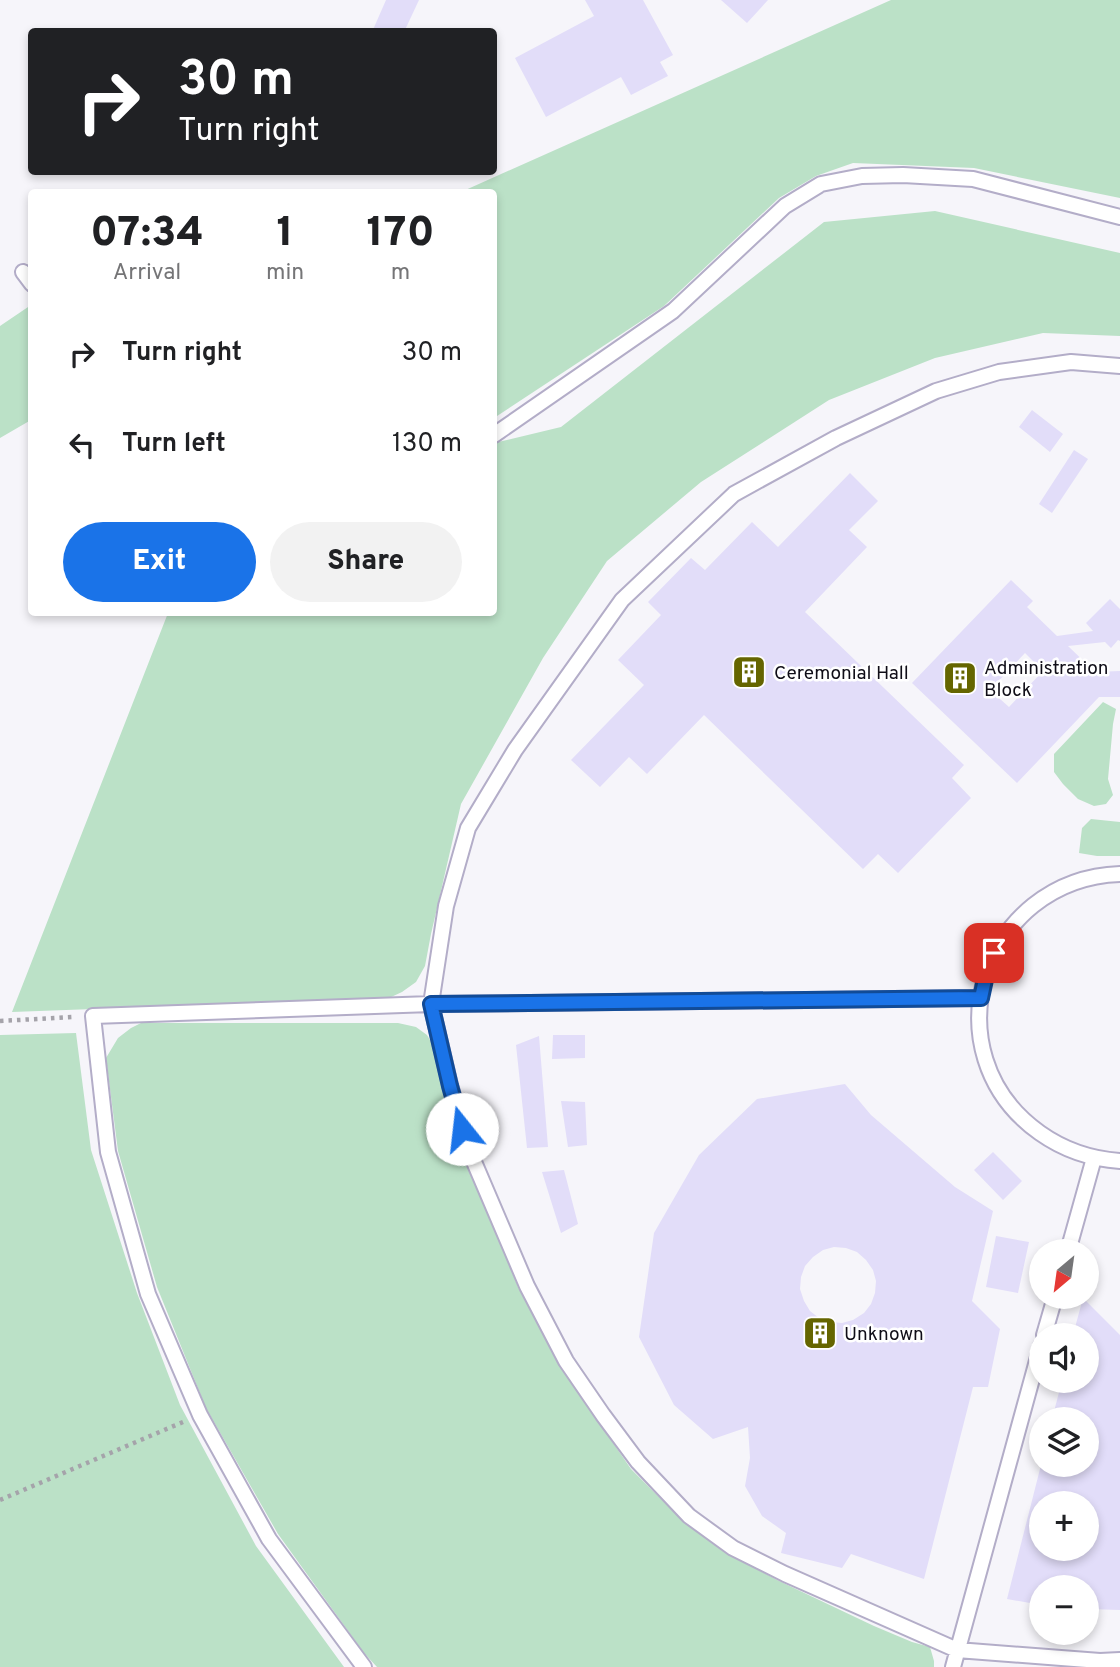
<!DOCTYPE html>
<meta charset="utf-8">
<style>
body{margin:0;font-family:Overpass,sans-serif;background:#f2f2f2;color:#202124;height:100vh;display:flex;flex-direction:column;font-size:26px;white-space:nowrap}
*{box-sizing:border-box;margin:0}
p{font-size:23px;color:#757577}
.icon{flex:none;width:38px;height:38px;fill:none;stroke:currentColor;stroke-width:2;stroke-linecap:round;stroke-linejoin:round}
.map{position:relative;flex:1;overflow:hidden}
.panel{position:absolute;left:28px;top:189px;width:469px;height:427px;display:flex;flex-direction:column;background:#fff;border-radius:7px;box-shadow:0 4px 10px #0003}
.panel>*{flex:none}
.banner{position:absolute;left:28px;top:28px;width:469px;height:147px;border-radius:7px;box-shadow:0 4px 10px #0003;background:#202124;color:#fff;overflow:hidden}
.needle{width:46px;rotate:209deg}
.fabs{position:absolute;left:1029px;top:1239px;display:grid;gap:14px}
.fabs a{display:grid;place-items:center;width:70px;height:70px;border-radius:50%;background:#fff;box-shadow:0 4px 10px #0003;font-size:35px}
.pin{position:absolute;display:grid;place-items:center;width:60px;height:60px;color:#fff;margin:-30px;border-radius:14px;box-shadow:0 4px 10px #0006}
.me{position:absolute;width:77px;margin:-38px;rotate:344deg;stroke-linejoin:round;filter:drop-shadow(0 0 5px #0008)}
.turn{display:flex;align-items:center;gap:24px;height:147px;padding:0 35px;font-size:32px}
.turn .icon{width:91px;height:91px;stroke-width:2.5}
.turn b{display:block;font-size:49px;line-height:60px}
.eta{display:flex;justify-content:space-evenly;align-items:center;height:119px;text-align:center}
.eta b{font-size:42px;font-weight:800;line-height:49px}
.button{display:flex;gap:14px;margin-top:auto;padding:14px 35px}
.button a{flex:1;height:80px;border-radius:42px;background:#1a73e8;color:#fff;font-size:28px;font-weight:800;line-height:80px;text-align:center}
.button a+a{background:#f2f2f2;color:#202124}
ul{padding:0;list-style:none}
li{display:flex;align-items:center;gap:21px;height:91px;padding:0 35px}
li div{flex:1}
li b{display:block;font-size:26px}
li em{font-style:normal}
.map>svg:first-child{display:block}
.green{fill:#bbe1c7}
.building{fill:#e2ddf9;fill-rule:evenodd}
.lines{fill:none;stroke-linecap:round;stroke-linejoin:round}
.service-casing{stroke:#b3adc8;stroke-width:18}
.path{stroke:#a5a3aa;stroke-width:4.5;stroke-dasharray:3.5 5;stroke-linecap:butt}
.service{stroke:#fff;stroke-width:14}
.route-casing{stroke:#114b97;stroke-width:18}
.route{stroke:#1a73e8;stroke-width:12}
.labels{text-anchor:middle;stroke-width:5;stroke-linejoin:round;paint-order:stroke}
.poi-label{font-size:19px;fill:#0f0d17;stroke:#fff;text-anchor:start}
</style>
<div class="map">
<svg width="1120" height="1667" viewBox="0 0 1120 1667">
<rect width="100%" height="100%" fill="#f6f5fa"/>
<!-- green -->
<path class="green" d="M 891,0 L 1120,0 L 1120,198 L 974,168 L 853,163 L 816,176 L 779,198 L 664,306 L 494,418 L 494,192 L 461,192 Z
M 935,211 L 1120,253 L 1120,336 L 1043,333 L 935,358 L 829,400 L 701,482 L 607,561 L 543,658 L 461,804 L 431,934 L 425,966 L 416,982 L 402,992 L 389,998 L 12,1012 L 168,613 L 494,612 L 494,443 L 561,427 L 824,222 Z
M 31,305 L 31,420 L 0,438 L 0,326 Z
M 1103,702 L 1116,709 L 1113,724 L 1108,779 L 1113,795 L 1106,804 L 1094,806 L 1078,799 L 1063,784 L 1054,772 L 1054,754 Z
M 1091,819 L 1120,822 L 1120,856 L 1097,856 L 1079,853 L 1082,828 Z
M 141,1023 L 398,1023 L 416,1027 L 427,1035 L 433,1045 L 442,1089 L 463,1151 L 518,1287 L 560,1366 L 631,1469 L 686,1524 L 722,1550 L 777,1580 L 874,1626 L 912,1642 L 930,1647 L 934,1661 L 934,1667 L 377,1667 L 364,1653 L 278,1534 L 206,1408 L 157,1287 L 118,1151 L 106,1058 L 118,1038 L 131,1028 Z
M 76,1033 L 91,1150 L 137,1293 L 180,1405 L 256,1546 L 344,1667 L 0,1667 L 0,1035 Z"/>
<!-- building -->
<path class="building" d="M 386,0 L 419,0 L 404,32 L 398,30 L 397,32 L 372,32 Z
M 585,0 L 643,0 L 673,55 L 660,62 L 668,76 L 631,95 L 621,77 L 546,117 L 515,58 L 594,16 Z
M 721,0 L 768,0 L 747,23 Z
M 1032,410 L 1063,434 L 1050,452 L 1019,427 Z
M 1074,450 L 1088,459 L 1052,513 L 1039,504 Z
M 850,473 L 878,501 L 849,530 L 867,547 L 805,612 L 964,765 L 952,778 L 971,798 L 898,873 L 878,854 L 863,869 L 704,715 L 647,774 L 629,757 L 600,787 L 571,760 L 644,685 L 618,660 L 661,615 L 648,602 L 691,558 L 705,570 L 752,522 L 778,547 Z
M 1011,580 L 1033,601 L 1027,607 L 1057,636 L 1093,631 L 1086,623 L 1110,599 L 1120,609 L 1120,641 L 1118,640 L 1111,648 L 1105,642 L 1068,646 L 1095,672 L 1120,671 L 1120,697 L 1099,697 L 1017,783 L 912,683 ZM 1025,653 L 1043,671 L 1009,707 L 990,690 Z
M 553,1035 L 585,1035 L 585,1058 L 552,1059 Z
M 539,1036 L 548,1147 L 527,1148 L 516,1045 Z
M 845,1084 L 871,1115 L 955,1187 L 993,1211 L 972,1301 L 1000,1329 L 988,1387 L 973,1387 L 924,1579 L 851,1554 L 842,1568 L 781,1553 L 786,1533 L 762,1516 L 745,1486 L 750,1458 L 748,1427 L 713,1439 L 674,1405 L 639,1337 L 654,1233 L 699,1155 L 757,1099 ZM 834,1247 L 846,1248 L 857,1252 L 866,1260 L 873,1270 L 876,1281 L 875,1293 L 871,1304 L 864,1313 L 853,1320 L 842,1323 L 830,1322 L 819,1318 L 810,1311 L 804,1301 L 800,1289 L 801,1277 L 805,1266 L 813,1257 L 823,1250 Z
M 561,1101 L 585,1102 L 587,1145 L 568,1147 Z
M 993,1152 L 1022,1181 L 1003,1200 L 974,1170 Z
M 564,1170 L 578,1224 L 561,1233 L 542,1172 Z
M 996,1236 L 1029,1242 L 1018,1293 L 986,1287 Z
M 1083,1298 L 1120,1335 L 1120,1610 L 1087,1609 L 1087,1587 L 1041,1587 L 1041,1605 L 1007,1599 L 1041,1465 L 1087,1465 L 1087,1419 L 1052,1419 L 1062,1381 L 1087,1381 L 1087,1335 L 1073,1335 ZM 1041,1503 L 1087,1503 L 1087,1549 L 1041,1549 Z"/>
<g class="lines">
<!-- service casing -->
<g class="service-casing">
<path id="service" d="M 23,272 L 32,284
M 1120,366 L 1071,362 L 999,372 L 936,391 L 836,438 L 734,494 L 622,600 L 515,750 L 468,828 L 446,906 L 431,1004 L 450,1085 L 469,1150 L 527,1286 L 566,1361 L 603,1415 L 638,1462 L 689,1516 L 733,1548 L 785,1574 L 957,1650 L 1100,1661 L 1120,1660
M 494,435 L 673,311 L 785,206 L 821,184 L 862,176 L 903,175 L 973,179 L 1120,217
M 1120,874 C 982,879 927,1053 1040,1133 C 1064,1150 1091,1159 1120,1161
M 1068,1251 L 1094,1158
M 1044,1335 L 1055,1297
M 364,1667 L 269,1539 L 200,1415 L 148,1294 L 108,1152 L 93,1016 L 431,1004 L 981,998
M 953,1667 L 1041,1346"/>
</g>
<!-- path -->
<path class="path" d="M 0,1021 L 73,1017
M 0,1500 L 183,1422"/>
<!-- service -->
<use href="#service" class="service"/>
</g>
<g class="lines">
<!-- route casing -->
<g class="route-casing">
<path id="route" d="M 462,1129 L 450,1086 L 431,1004 L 981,998 L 986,975 L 994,953"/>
</g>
<!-- route -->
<use href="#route" class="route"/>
</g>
<!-- icons -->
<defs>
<g id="building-square" transform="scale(1.75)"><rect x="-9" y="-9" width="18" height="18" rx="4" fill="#656500" stroke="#fff"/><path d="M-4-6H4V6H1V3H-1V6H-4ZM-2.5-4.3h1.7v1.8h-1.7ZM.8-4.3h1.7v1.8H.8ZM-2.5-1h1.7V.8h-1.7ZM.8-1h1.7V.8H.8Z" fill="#fff"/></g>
</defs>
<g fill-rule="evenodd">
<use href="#building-square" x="749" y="672"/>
<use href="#building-square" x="960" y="678"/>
<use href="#building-square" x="820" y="1333"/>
</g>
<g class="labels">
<!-- poi labels -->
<g class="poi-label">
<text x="984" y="674">Administration<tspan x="984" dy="22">Block</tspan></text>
<text x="774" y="679">Ceremonial Hall</text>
<text x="844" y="1340">Unknown</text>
</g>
</g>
</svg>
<div class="fabs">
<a><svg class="needle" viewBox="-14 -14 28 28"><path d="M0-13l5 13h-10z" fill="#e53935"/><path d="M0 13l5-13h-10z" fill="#757577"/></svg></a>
<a><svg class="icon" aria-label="sound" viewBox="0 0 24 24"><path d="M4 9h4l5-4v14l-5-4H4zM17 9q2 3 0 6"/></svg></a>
<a><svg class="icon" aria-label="layers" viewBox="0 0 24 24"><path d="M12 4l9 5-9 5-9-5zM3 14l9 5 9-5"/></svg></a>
<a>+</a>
<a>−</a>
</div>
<div class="pin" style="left:994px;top:953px;background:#d93025"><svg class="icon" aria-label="arrive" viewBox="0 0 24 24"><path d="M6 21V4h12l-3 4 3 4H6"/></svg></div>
<svg class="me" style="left:462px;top:1129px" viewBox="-20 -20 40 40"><circle r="19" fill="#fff"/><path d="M0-13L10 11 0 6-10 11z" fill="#1a73e8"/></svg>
<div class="banner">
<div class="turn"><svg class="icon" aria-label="right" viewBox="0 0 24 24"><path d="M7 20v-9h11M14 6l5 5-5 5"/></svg><div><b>30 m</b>Turn right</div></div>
</div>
<section class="panel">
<div class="eta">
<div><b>07:34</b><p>Arrival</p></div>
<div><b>1</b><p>min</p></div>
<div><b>170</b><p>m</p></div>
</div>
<ul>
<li><svg class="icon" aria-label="right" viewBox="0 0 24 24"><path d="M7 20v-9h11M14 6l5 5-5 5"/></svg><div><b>Turn right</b></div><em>30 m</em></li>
<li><svg class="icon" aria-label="left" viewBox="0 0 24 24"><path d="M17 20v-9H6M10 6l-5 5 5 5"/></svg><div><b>Turn left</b></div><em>130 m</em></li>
</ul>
<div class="button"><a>Exit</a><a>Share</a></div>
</section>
</div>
